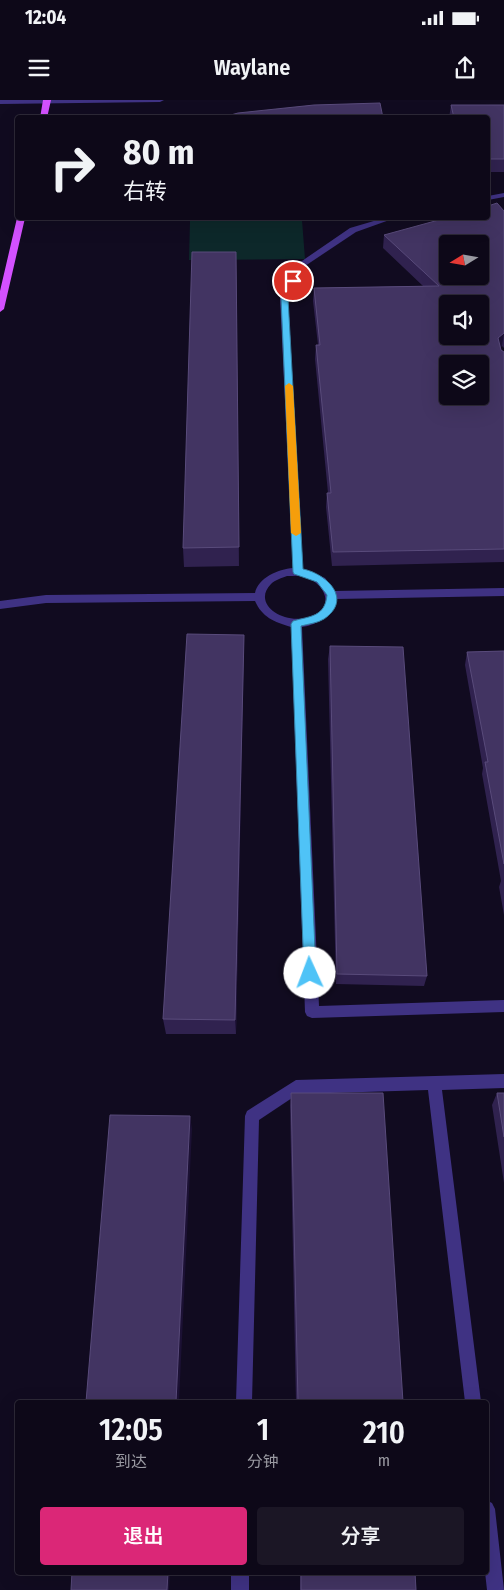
<!DOCTYPE html>
<html lang="zh">
<meta charset="utf-8">
<style>
body{margin:0;font-family:"Fira Sans Condensed","Noto Sans SC",sans-serif;background:#1b1625;color:#f1f3f6;height:100vh;display:flex;flex-direction:column;font-size:19px;white-space:nowrap}
*{box-sizing:border-box;margin:0}
p{font-size:16px;color:#9a9aa2}
.icon{flex:none;width:28px;height:28px;fill:none;stroke:currentColor;stroke-width:2;stroke-linecap:round;stroke-linejoin:round}
.map{position:relative;flex:1;overflow:hidden}
.drawer{position:absolute;left:15px;top:1300px;width:474px;height:175px;display:flex;flex-direction:column;background:#0d0818;border-radius:5px;box-shadow:0 5px 20px #0002,0 0 0 1px #2d2937}
.drawer>*{flex:none}
.guide{position:absolute;left:15px;top:15px;width:475px;height:105px;border-radius:5px;box-shadow:0 5px 20px #0002,0 0 0 1px #2d2937;background:#0d0818;color:#f1f3f6;overflow:hidden}
.needle{width:32px;rotate:259deg}
.buttons{position:absolute;left:439px;top:135px;display:grid;gap:10px}
.buttons a{display:grid;place-items:center;width:50px;height:50px;border-radius:5px;background:#0d0818;box-shadow:0 5px 20px #0002,0 0 0 1px #2d2937;font-size:25px}
.pin{position:absolute;display:grid;place-items:center;width:42px;height:42px;color:#fff;margin:-21px;border:2px solid #fff;border-radius:50%;box-shadow:0 1px 5px #0007}
.me{position:absolute;width:55px;margin:-28px;rotate:358deg;stroke-linejoin:round;filter:drop-shadow(0 0 4px #0008)}
.turn{display:flex;align-items:center;gap:18px;height:105px;padding:0 25px;font-size:22px}
.turn .icon{width:65px;height:65px;stroke-width:2.5}
.turn b{display:block;font-size:35px;line-height:42px}
.eta{display:flex;justify-content:space-evenly;align-items:center;height:85px;text-align:center}
.eta b{font-size:30px;font-weight:600;line-height:35px}
.button{display:flex;gap:10px;margin-top:auto;padding:10px 25px}
.button a{flex:1;height:58px;border-radius:5px;background:#db2777;color:#fff;font-size:20px;font-weight:600;line-height:58px;text-align:center}
.button a+a{background:#1b1625;color:#f1f3f6}
.status{display:flex;justify-content:space-between;align-items:center;height:35px;padding:0 25px;background:#0d0818;direction:ltr}
.status svg{height:14px;fill:currentColor}
header{display:flex;justify-content:space-between;align-items:center;height:65px;padding:0 25px;background:#0d0818;font-size:22px;font-weight:600}
.map>svg:first-child{display:block}
.green{fill:#0d282a}
.lines{fill:none;stroke-linecap:round;stroke-linejoin:round}
.minor{fill:#3f3283;fill-rule:evenodd}
.major{fill:#d351ff;fill-rule:evenodd}
.wall{fill:#30224f}
.shaded-wall{fill:#1c1134}
.building{fill:#423462;stroke:#594b7b;fill-rule:evenodd}
.route{fill:#4fc3f7;stroke:#337fa1}
.slow{fill:#f59e0b}
</style>
<div class="status"><b>12:04</b><svg viewBox="0 0 49 12"><path d="M0 12V9h3v3zM5 12V6h3v6zM10 12V3h3v9zM15 12V0h3v12zM26 1h20v11H26zM47 4h2v5h-2z"/></svg></div>
<header><svg class="icon" aria-label="menu" viewBox="0 0 24 24"><path d="M4 6h16M4 12h16M4 18h16"/></svg>Waylane<svg class="icon" aria-label="share" viewBox="0 0 24 24"><path d="M12 15V3M7 8l5-5 5 5M5 13v7h14v-7"/></svg></header>
<div class="map">
<svg width="504" height="1490" viewBox="0 0 504 1490">
<rect width="100%" height="100%" fill="#110b20"/>
<!-- green -->
<path class="green" d="M 302,120 L 305,159 L 189,160 L 190,121 Z"/>
<g class="lines">
<!-- minor -->
<path class="minor" d="M 0,0 L 164,0 L 160,2 L 0,4 Z
M 504,93 L 504,97 L 488,100 L 488,96 Z
M 384,118 L 395,118 L 356,132 L 305,166 L 288,198 L 303,469 L 325,478 L 335,491 L 504,488 L 504,496 L 336,499 C 335,515 317,525 302,527 L 319,906 L 504,900 L 504,912 L 312,918 L 307,916 L 305,912 L 291,527 C 274,522 262,517 255,501 L 46,503 L 0,509 L 0,501 L 46,495 L 255,493 C 258,478 278,469 293,468 L 280,198 L 299,163 L 350,128 ZM 287,476 C 294,476 300,475 306,477 C 320,482 334,500 319,512 C 292,531 249,506 271,484 C 275,480 282,478 287,476 Z
M 504,974 L 504,988 L 442,990 L 481,1302 L 465,1302 L 428,990 L 298,994 L 259,1020 L 252,1302 L 236,1302 L 245,1016 L 247,1011 L 296,980 Z
M 486,1400 L 492,1403 L 495,1409 L 504,1490 L 487,1490 L 485,1472 Z
M 231,1472 L 249,1472 L 249,1490 L 231,1490 Z"/>
<!-- major -->
<path class="major" d="M 43,0 L 51,0 L 47,18 L 40,18 Z
M 17,118 L 25,118 L 4,209 L 0,212 L 0,191 Z"/>
</g>
<!-- wall -->
<path class="wall" d="M 451,5 L 504,5 L 504,72 L 488,72 L 488,18 L 449,18 Z
M 504,111 L 504,248 L 502,246 L 500,247 L 501,250 L 504,252 L 504,462 L 332,466 L 326,407 L 327,393 L 328,393 L 315,259 L 316,245 L 318,245 L 313,201 L 314,188 L 423,186 L 383,148 L 384,135 Z
M 236,152 L 239,466 L 184,467 L 183,448 Z
M 244,535 L 236,934 L 166,934 L 163,919 Z
M 330,546 L 427,876 L 424,886 L 336,884 L 328,559 Z
M 504,551 L 504,815 L 499,787 L 501,781 L 482,674 L 483,668 L 465,565 L 467,552 Z
M 291,993 L 403,1302 L 296,1302 L 290,1006 Z
M 497,993 L 504,993 L 504,1083 L 492,1005 Z
M 300,1472 L 415,1472 L 416,1490 L 300,1490 Z"/>
<!-- shaded-wall -->
<path class="shaded-wall" d="M 504,233 L 502,246 L 495,251 L 498,238 Z
M 244,535 L 244,554 L 236,934 L 235,920 Z
M 190,1016 L 192,1029 L 179,1302 L 176,1302 Z
M 168,1472 L 170,1472 L 169,1490 L 167,1490 Z"/>
<!-- building -->
<path class="building" d="M 380,3 L 383,18 L 220,18 L 238,13 L 314,5 Z
M 451,5 L 504,5 L 504,59 L 488,59 L 488,18 L 454,18 Z
M 497,103 L 504,111 L 504,233 L 498,238 L 501,250 L 504,252 L 504,449 L 333,452 L 327,393 L 331,393 L 316,245 L 320,245 L 314,188 L 439,186 L 384,135 L 446,118 L 488,118 L 488,106 ZM 448,144 L 480,144 L 480,176 L 448,176 ZM 448,204 L 480,204 L 480,236 L 448,236 ZM 448,264 L 480,264 L 480,296 L 448,296 Z
M 192,152 L 236,152 L 239,447 L 183,448 Z
M 187,534 L 244,535 L 235,920 L 163,919 Z
M 330,546 L 403,547 L 427,876 L 337,874 Z
M 504,551 L 504,764 L 485,662 L 488,662 L 467,552 Z
M 291,993 L 383,993 L 403,1302 L 298,1302 Z
M 497,993 L 504,993 L 504,1037 Z
M 110,1015 L 190,1016 L 176,1302 L 86,1302 Z
M 72,1472 L 168,1472 L 167,1490 L 71,1490 Z
M 301,1472 L 415,1472 L 416,1490 L 301,1490 Z"/>
<!-- route -->
<path class="route" d="M 291,180 L 297,181 L 288,198 L 303,469 C 327,474 353,499 324,519 C 318,523 308,524 301,526 L 316,873 L 315,877 L 310,878 L 306,877 L 304,873 L 291,524 L 293,521 C 310,516 325,517 327,495 L 317,482 L 294,474 L 293,472 L 281,198 Z"/>
<!-- slow -->
<path class="slow" d="M 289,283 L 293,286 L 301,433 L 296,436 L 291,433 L 285,286 Z"/>
</svg>
<div class="buttons">
<a><svg class="needle" viewBox="-14 -14 28 28"><path d="M0-13l5 13h-10z" fill="#e53935"/><path d="M0 13l5-13h-10z" fill="#9a9aa2"/></svg></a>
<a><svg class="icon" aria-label="sound" viewBox="0 0 24 24"><path d="M4 9h4l5-4v14l-5-4H4zM17 9q2 3 0 6"/></svg></a>
<a><svg class="icon" aria-label="layers" viewBox="0 0 24 24"><path d="M12 4l9 5-9 5-9-5zM3 14l9 5 9-5"/></svg></a>
</div>
<div class="pin" style="left:293px;top:181px;background:#d93025"><svg class="icon" aria-label="arrive" viewBox="0 0 24 24"><path d="M6 21V4h12l-3 4 3 4H6"/></svg></div>
<svg class="me" style="left:310px;top:873px" viewBox="-20 -20 40 40"><circle r="19" fill="#fff"/><path d="M0-13L10 11 0 6-10 11z" fill="#4fc3f7"/></svg>
<div class="guide">
<div class="turn"><svg class="icon" aria-label="right" viewBox="0 0 24 24"><path d="M7 20v-9h11M14 6l5 5-5 5"/></svg><div><b>80 m</b>右转</div></div>
</div>
<section class="drawer">
<div class="eta">
<div><b>12:05</b><p>到达</p></div>
<div><b>1</b><p>分钟</p></div>
<div><b>210</b><p>m</p></div>
</div>
<div class="button"><a>退出</a><a>分享</a></div>
</section>
</div>
